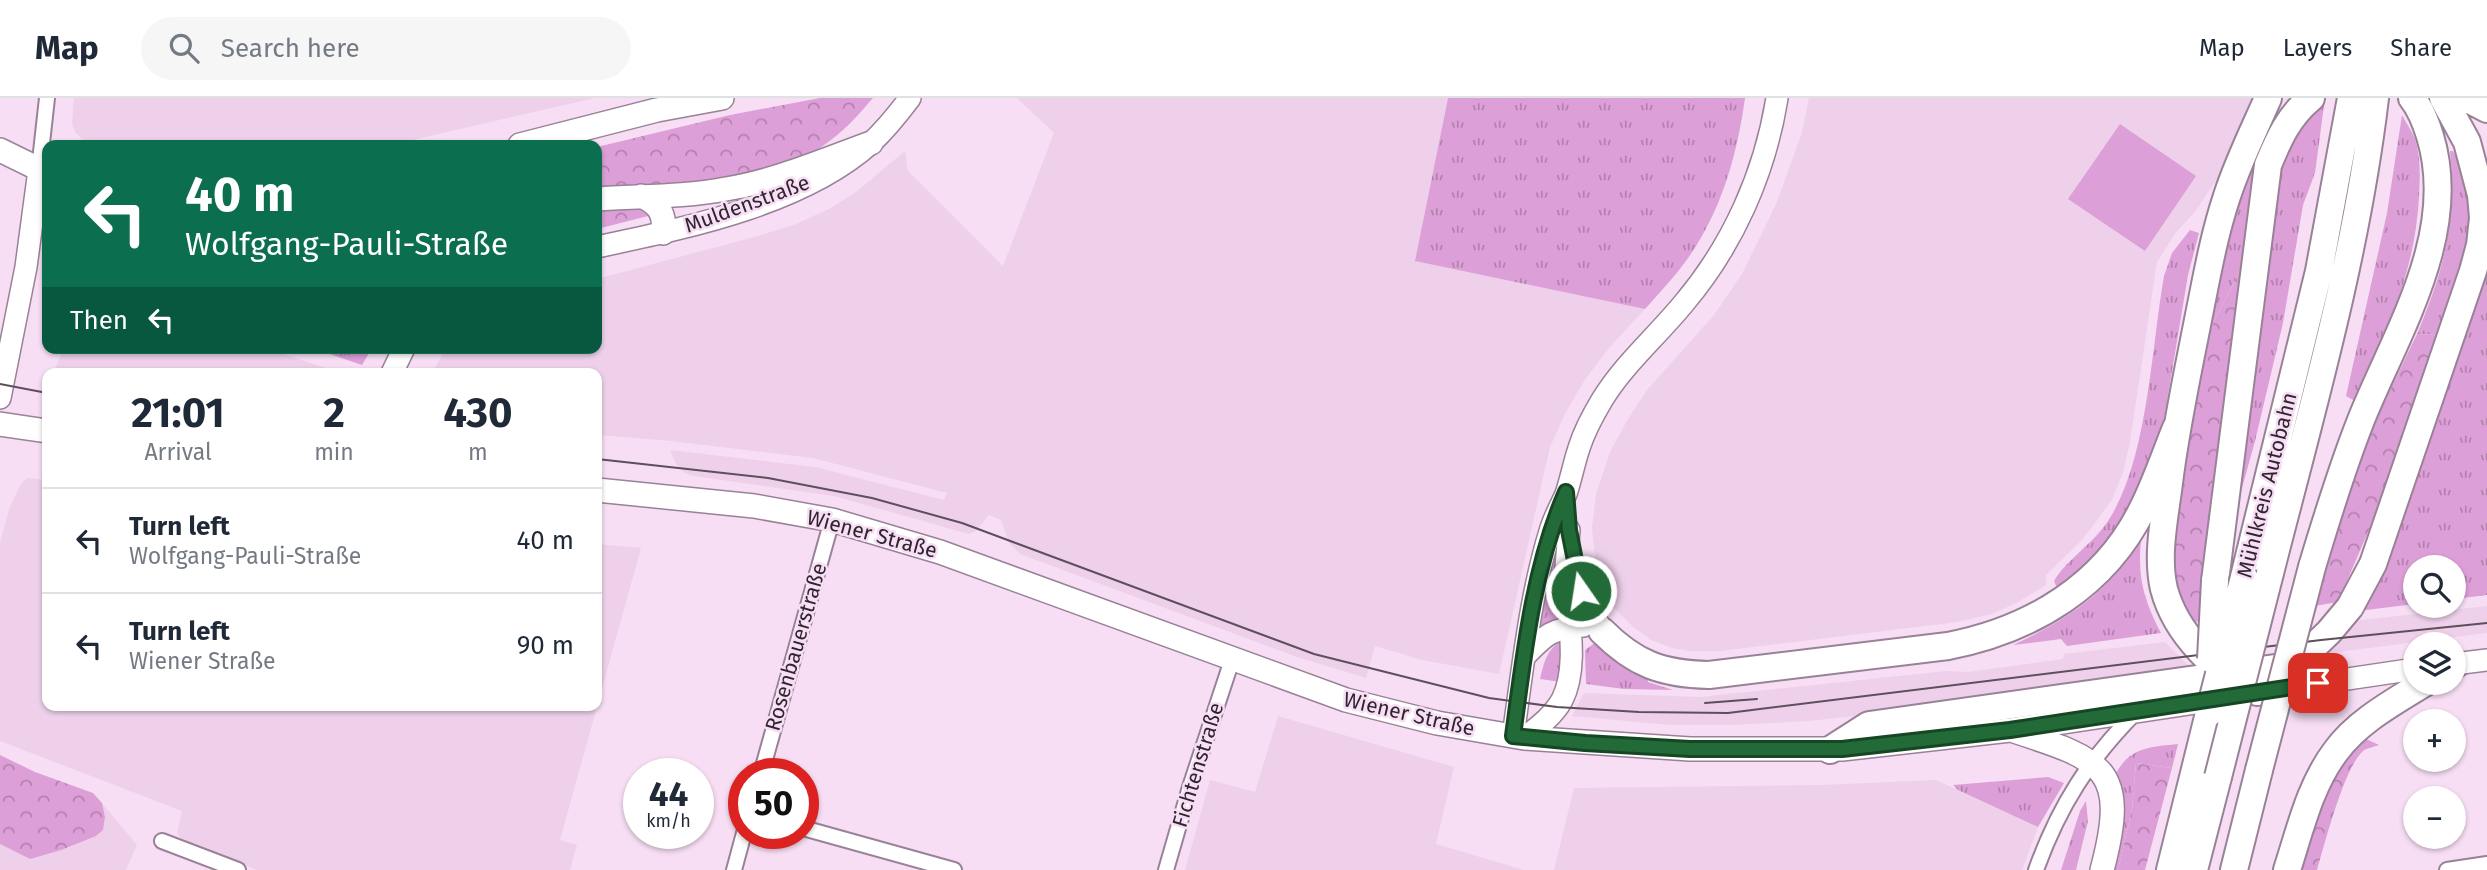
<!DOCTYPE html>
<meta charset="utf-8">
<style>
body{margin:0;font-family:"Fira Sans",sans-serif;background:#f6f6f7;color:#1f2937;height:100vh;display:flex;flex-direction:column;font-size:26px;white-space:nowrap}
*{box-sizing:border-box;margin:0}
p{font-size:23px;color:#747a83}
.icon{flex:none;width:38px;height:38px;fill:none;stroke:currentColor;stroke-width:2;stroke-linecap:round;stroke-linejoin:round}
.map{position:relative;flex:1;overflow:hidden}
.details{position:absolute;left:42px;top:270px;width:560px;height:343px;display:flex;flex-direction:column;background:#fff;border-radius:14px;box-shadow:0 2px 5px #0004}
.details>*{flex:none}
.banner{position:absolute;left:42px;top:42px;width:560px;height:214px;border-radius:14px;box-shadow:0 2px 5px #0004;background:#0b6e4f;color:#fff;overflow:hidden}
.tools{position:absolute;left:2403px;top:457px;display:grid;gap:14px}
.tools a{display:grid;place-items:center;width:63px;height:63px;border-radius:50%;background:#fff;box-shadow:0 2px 5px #0004;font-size:35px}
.speed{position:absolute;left:623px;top:660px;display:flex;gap:14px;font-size:35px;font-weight:700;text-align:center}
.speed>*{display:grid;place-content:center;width:91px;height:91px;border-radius:50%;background:#fff;box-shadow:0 2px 5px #0004;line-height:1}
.speed small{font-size:18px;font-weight:400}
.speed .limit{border:10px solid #d22;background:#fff;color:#111}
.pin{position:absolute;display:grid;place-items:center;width:60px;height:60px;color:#fff;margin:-30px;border-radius:14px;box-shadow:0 4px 10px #0006}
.me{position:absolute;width:77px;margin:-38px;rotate:347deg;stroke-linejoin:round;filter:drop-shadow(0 0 5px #0008)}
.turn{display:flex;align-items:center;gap:24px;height:147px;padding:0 28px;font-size:32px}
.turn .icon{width:91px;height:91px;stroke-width:2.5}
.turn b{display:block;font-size:49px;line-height:60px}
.then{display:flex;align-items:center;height:66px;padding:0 28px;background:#0003;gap:14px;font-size:26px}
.eta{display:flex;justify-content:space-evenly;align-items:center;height:119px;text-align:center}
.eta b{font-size:42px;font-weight:700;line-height:49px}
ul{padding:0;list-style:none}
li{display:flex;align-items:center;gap:21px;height:105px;padding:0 28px;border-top:2px solid #e0e1e3}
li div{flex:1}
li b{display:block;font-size:26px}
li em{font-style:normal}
header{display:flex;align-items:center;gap:42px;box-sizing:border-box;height:98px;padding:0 35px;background:#fff;border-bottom:2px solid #e0e1e3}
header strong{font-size:33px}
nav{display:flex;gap:38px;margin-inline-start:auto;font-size:24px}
.search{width:490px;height:63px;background:#f6f6f7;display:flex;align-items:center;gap:18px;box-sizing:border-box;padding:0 24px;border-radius:38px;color:#747a83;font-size:26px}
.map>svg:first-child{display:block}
.built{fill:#eed0ea}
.grass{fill:url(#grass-tufts)}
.forest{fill:url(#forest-crowns)}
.garden{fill:#dd9fd7}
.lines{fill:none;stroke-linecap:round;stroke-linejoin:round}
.street-casing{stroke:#998297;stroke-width:18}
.secondary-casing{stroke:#998297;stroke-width:24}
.primary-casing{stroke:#998297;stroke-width:26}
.highway-casing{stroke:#998297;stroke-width:30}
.street{stroke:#fff;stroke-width:14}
.secondary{stroke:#fff;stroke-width:21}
.primary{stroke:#fff;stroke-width:23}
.highway{stroke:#fff;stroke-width:26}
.tram{stroke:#5d4f5b;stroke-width:2}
.highway-bridge-casing{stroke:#998297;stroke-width:30;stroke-linecap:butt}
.highway-bridge{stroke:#fff;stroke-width:26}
.route-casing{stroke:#164624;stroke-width:18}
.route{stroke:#226b38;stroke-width:12}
.labels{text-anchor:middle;stroke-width:5;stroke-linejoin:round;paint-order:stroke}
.street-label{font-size:21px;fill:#2f252e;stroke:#f7def4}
</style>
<header>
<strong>Map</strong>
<div class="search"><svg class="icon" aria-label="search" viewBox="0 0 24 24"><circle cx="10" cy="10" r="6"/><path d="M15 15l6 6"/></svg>Search here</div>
<nav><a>Map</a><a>Layers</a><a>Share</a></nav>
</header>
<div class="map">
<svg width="2487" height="772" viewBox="0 0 2487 772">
<defs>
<pattern id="grass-tufts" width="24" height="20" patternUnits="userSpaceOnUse" patternTransform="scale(1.75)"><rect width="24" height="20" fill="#dd9fd7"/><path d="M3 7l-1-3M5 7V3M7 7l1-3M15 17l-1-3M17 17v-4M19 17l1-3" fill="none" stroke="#b481af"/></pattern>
<pattern id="forest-crowns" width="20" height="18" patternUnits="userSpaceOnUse" patternTransform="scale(1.75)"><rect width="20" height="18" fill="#dd9fd7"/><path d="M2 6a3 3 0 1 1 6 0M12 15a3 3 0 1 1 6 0" fill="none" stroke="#b481af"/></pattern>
</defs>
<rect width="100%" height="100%" fill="#f7def4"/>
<!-- built -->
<path class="built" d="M 74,0 L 595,0 L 391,47 L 88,47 L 75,34 L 72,25 Z
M 1017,0 L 1448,0 L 1415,163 L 1645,211 L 1609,250 L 1584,283 L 1565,316 L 1550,349 L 1499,576 L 1422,562 L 1375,548 L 1366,580 L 1297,559 L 1020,456 L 1009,445 L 1001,422 L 989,417 L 976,433 L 969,436 L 834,398 L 693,378 L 685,375 L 677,368 L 670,352 L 815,369 L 944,402 L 947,395 L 813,360 L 671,343 L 597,337 L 597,275 L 432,275 L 446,250 L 597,250 L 597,181 L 758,138 L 796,126 L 829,111 L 856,94 L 905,53 L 908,73 L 1003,168 L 1054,35 Z
M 1809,0 L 2252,0 L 2250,12 L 2223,72 L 2195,114 L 2176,134 L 2157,164 L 2130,344 L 2123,374 L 2112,402 L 2082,442 L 2046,477 L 2046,487 L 2018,504 L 1992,516 L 1957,524 L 1720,553 L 1689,553 L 1672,550 L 1651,542 L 1632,528 L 1616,512 L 1605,493 L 1596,467 L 1592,430 L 1596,396 L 1610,354 L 1628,321 L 1647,292 L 1714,217 L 1742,176 L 1777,104 L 1802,34 Z
M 64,250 L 266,250 L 341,275 L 53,275 Z
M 27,380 L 47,382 L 47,607 L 597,607 L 597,446 L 641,450 L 560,742 L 577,747 L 570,772 L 257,772 L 182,742 L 177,735 L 182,713 L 0,643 L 0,445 L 9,411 L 21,386 Z
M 2487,508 L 2487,535 L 2322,556 L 2353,523 Z
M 2165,544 L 2188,567 L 1993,600 L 1900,613 L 1809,623 L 1731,627 L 1671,627 L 1572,618 L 1584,595 L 1700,599 L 1946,573 L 1968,574 L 2063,561 L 2064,556 Z
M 1278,618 L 1454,669 L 1436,746 L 1524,772 L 1185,772 L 1210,682 L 1255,694 Z
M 1936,682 L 2038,729 L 2022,772 L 1554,772 L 1574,690 L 1821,687 Z
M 102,705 L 137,747 L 126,772 L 0,772 L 0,746 L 30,761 L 105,719 Z"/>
<!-- grass -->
<path class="grass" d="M 1448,0 L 1745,0 C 1738,51 1724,104 1696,148 C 1682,171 1663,191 1645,211 L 1415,163 Z
M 2325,0 L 2315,75 L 2303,107 L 2283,225 L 2255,343 L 2231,430 L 2279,71 C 2289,44 2302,19 2325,0 Z
M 2402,17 C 2406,25 2412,33 2415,41 C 2421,60 2420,79 2419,99 C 2415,175 2386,235 2355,303 L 2346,298 L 2387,115 Z
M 2263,41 L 2255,87 L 2246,161 L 2210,231 L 2224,161 L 2236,115 Z
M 2450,53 L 2453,53 C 2457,61 2462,69 2465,77 C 2478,129 2459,189 2440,237 L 2417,236 C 2444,172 2457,122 2450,53 Z
M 2190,132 L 2199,135 L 2188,177 L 2164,321 L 2154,359 L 2114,443 L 2059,494 L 2054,483 C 2067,461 2093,446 2108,423 C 2148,362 2151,251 2164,178 L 2172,155 Z
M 2487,162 L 2487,497 L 2454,501 L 2454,469 L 2415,469 L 2415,506 L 2358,513 Z
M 312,250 L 372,250 L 362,267 Z
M 2142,431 C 2137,475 2141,496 2161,535 L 2067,548 L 2061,541 L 2013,547 C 2057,527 2099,501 2127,461 C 2133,452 2137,441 2142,431 Z
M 1558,460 L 1561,521 L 1544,530 L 1540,528 L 1554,463 Z
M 1559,544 L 1563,554 L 1561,584 L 1540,581 C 1544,565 1546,554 1559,544 Z
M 1596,544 L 1648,578 L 1648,584 L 1673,592 L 1624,591 L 1586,586 L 1585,552 Z
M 2178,646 L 2172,670 L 2136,665 L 2132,711 L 2118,772 L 2111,772 C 2120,738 2130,713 2114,679 C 2128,650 2148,649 2178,646 Z
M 2048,679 L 2064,685 L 2038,729 L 1958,692 L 1953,687 Z
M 2086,703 L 2088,723 L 2076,772 L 2061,772 L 2080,713 Z"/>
<!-- forest -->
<path class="forest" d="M 820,0 L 873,0 C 860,15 847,30 831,42 C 767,93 674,87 597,91 L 597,49 L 730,17 Z
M 642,108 L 652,117 L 597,131 L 597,110 Z
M 2246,161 L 2200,522 L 2193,526 L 2182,508 L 2173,483 L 2171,455 L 2176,417 L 2210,231 Z
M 2417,236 L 2440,237 L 2371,427 L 2338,504 L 2315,508 L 2326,459 L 2367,340 Z
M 2362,639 L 2379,647 C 2374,649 2367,650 2363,653 C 2344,670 2325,745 2317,772 L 2299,772 C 2314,725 2328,677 2362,639 Z
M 0,657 L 35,674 L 93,695 L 102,705 L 105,719 L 103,732 L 96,738 L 61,752 L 30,761 L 0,746 Z
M 2136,665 L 2172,670 L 2145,772 L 2118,772 L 2132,711 Z"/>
<!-- garden -->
<path class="garden" d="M 2120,26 L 2196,78 L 2145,153 L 2068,101 Z"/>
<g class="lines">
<!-- street casing -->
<g class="street-casing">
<path id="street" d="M 39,72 L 47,0
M 761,676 L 832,422
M 803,730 L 954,772
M 162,743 L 238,772
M 734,772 L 744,735
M 1166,772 L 1190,689 L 1232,562
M 2036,772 C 2059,708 2089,661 2137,613
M 2447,772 L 2487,766"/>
</g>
<!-- secondary casing -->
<g class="secondary-casing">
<path id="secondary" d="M 597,149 C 685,130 802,107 871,45 C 886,31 898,16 910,0
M 392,275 L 404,250
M 0,300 L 26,169 L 39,72
M 1575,467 L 1582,493 L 1602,533
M 1524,559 C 1545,537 1552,530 1583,528
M 2454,566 L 2487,562
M 2267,593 L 2415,571
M 1513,638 C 1523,569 1530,497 1551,430 C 1555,418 1561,407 1566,396 C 1571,381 1574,365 1579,350 C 1584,334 1593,317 1602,302 C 1624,266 1657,238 1684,205 C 1733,147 1765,75 1777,0
M 1524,640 C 1538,629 1553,618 1562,602 C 1581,565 1565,509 1566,469 C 1567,457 1568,444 1569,432"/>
</g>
<!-- primary casing -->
<g class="primary-casing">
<path id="primary" d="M 520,47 L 657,12 L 722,0
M 0,52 L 47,75
M 641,98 C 658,105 666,116 663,135
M 597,101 C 640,98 684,99 726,91 C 776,83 824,62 871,45
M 0,326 L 47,333
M 597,392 L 754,408 L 832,422 L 940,454 L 1346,602 L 1437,625 L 1524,640 L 1690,651 L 1842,651 L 2010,632 L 2229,599
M 2014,633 C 2104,662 2129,671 2102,772"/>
</g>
<!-- highway casing -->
<g class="highway-casing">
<path id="highway" d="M 2466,0 L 2487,11
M 2312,469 C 2327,419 2342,370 2361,322 C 2396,235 2460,136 2430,38 C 2426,25 2421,11 2412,0
M 2270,475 C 2310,318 2356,161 2375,0
M 2244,479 L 2319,173 L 2351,0
M 2215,483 L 2268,67 C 2279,40 2289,18 2311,0
M 1602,533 C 1635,566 1662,576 1709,577 L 1948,548 C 2031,532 2105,488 2143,410 C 2156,384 2165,357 2176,330
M 2454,567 L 2456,566
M 2277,584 L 2329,534 L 2350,509 L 2373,466 L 2473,173 L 2480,147 L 2483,120 L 2481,97 L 2467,44 L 2443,0
M 2257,594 C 2216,575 2176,536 2164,491 C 2156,457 2165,418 2169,385 C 2176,328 2188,273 2199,217 C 2207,177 2214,137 2227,98 C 2238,64 2254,32 2268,0
M 1830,652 L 1869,627 L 2289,568 L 2299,563
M 2170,772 L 2209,615
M 2194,772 L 2218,679
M 2234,772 L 2259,672
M 2287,772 C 2300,732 2310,687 2336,653 C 2358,623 2394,604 2426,584"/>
</g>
<!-- street -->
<use href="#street" class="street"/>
<!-- secondary -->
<use href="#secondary" class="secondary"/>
<!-- primary -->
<use href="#primary" class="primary"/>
<!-- highway -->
<use href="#highway" class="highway"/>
<!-- tram -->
<path class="tram" d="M 0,286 L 47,295
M 597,361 L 768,380 L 872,400 L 962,425 L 1314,556 L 1489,600 L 1557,609 L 1639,614 L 1728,615 L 2321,542 L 2487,525
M 1705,605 L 1757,601"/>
<!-- highway-bridge casing -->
<g class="highway-bridge-casing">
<path id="highway-bridge" d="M 2211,561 L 2215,483
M 2209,615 L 2244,479
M 2259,672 L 2312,469
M 2218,679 L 2270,475"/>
</g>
<!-- highway-bridge -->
<use href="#highway-bridge" class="highway-bridge"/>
</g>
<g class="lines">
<!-- route casing -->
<g class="route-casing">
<path id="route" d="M 1581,493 L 1569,432 L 1566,394 C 1533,470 1524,556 1513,638 L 1585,645 L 1690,651 L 1842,651 L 2010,632 L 2318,585"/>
</g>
<!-- route -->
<use href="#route" class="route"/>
</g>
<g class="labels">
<!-- street labels -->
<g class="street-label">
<text transform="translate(747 106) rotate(-20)" y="7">Muldenstraße</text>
<text transform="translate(2267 387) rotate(-76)" y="7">Mühlkreis Autobahn</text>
<text transform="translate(872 436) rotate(15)" y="7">Wiener Straße</text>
<text transform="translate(796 549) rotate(-74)" y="7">Rosenbauerstraße</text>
<text transform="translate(1409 616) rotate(13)" y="7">Wiener Straße</text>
<text transform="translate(1198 667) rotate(-73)" y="7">Fichtenstraße</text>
</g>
</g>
</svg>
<div class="tools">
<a><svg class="icon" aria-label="search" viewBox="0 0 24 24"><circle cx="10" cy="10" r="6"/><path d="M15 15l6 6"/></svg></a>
<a><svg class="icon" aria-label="layers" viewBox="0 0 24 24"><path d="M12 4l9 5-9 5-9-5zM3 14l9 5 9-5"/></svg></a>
<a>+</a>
<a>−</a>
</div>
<div class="speed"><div>44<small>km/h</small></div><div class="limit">50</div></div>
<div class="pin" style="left:2318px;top:585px;background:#d93025"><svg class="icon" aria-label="arrive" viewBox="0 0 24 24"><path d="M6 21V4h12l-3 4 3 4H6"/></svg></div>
<svg class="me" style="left:1581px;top:493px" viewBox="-20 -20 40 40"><circle r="17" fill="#226b38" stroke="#fff" stroke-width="3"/><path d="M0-11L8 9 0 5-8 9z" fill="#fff"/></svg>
<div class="banner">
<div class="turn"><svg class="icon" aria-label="left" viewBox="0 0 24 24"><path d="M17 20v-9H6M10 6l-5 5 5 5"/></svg><div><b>40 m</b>Wolfgang-Pauli-Straße</div></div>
<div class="then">Then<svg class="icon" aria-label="left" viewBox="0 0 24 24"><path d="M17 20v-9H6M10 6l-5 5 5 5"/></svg></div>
</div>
<section class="details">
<div class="eta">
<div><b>21:01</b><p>Arrival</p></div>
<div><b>2</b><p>min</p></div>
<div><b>430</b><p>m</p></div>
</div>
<ul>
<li><svg class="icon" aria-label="left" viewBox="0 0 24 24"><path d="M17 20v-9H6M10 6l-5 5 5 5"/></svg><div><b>Turn left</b><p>Wolfgang-Pauli-Straße</p></div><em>40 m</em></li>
<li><svg class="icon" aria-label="left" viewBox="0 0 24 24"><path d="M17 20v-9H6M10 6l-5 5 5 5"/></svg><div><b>Turn left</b><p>Wiener Straße</p></div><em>90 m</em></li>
</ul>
</section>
</div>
